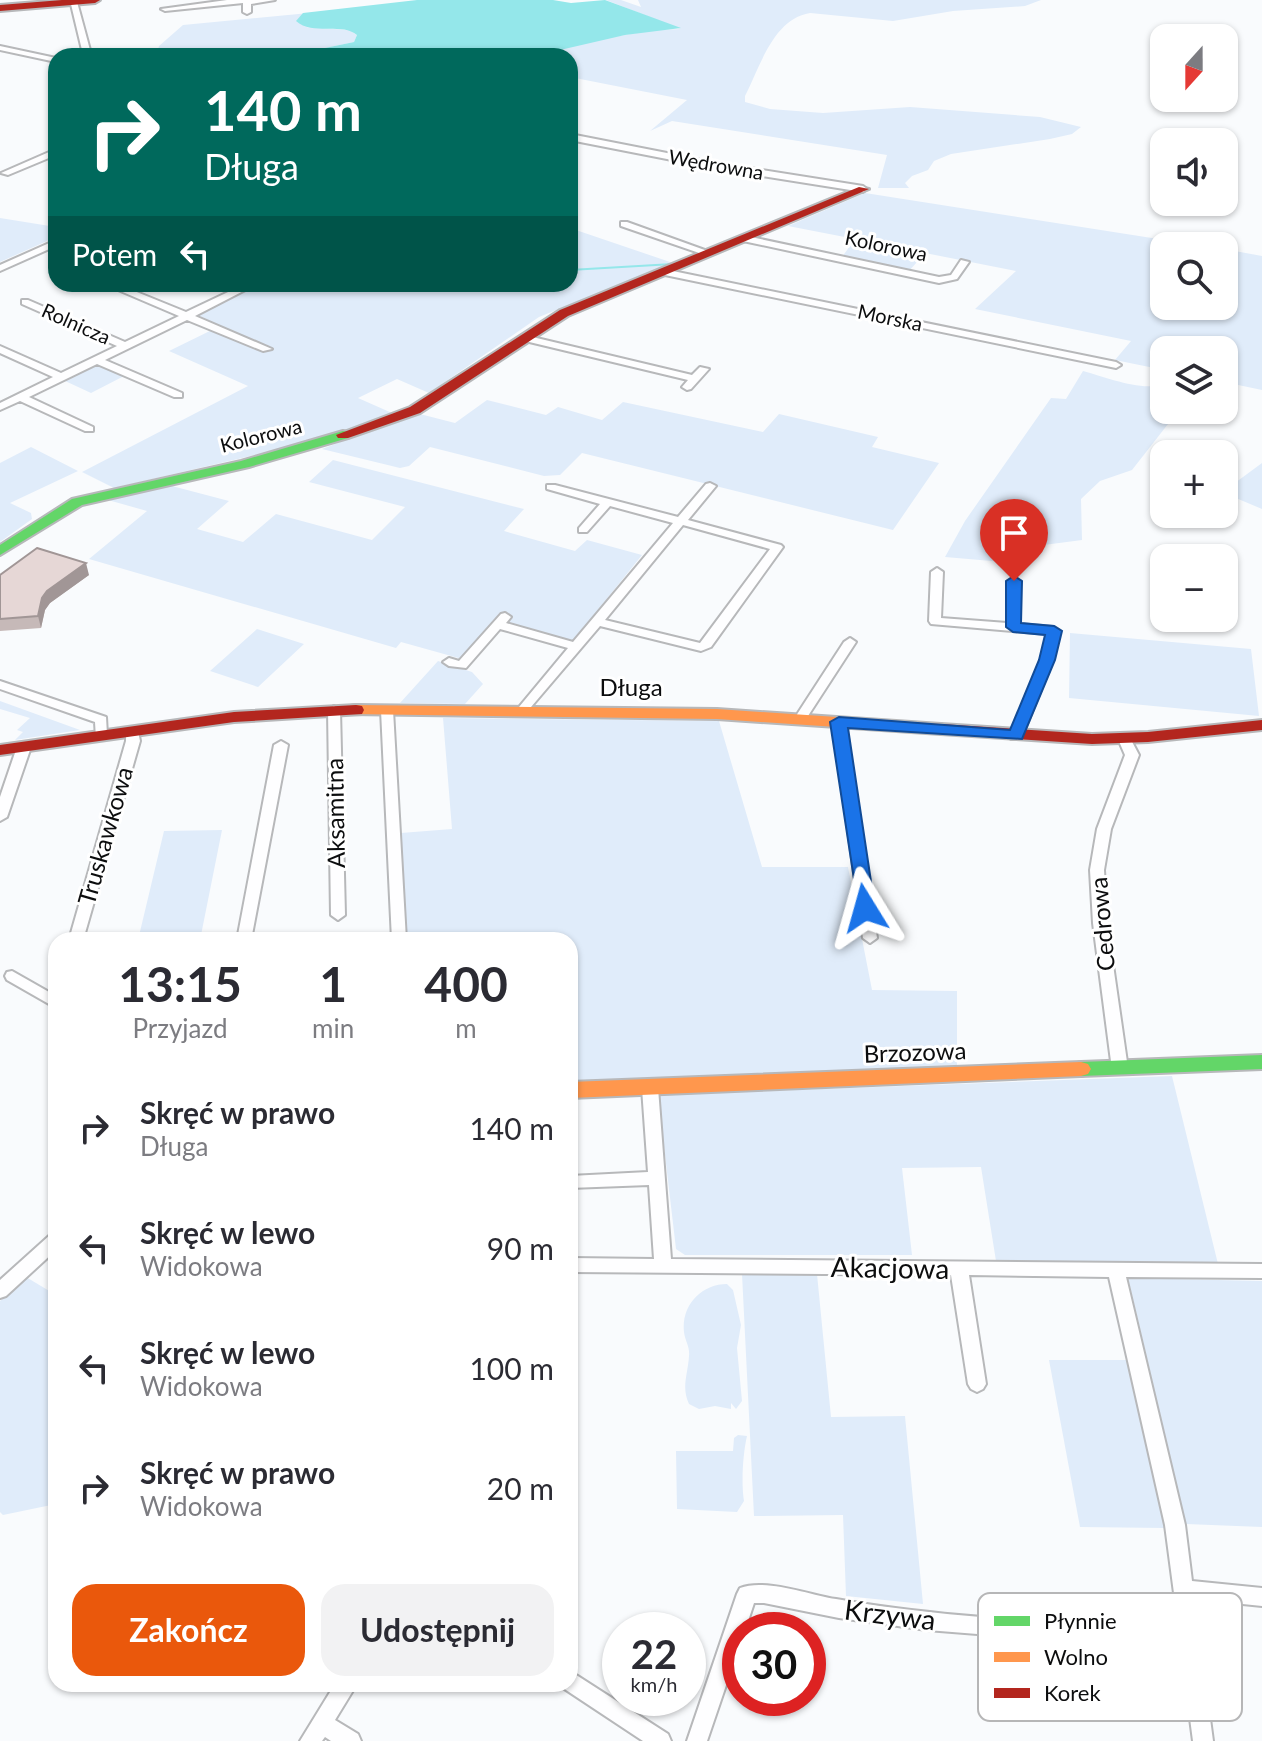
<!DOCTYPE html>
<html lang="pl">
<meta charset="utf-8">
<style>
body{margin:0;font-family:Lato,sans-serif;background:#f2f2f3;color:#2b2b33;height:100vh;display:flex;flex-direction:column;font-size:30px;white-space:nowrap}
*{box-sizing:border-box;margin:0}
p{font-size:26px;color:#7c7c81}
.icon{flex:none;width:44px;height:44px;fill:none;stroke:currentColor;stroke-width:2;stroke-linecap:round;stroke-linejoin:round}
.map{position:relative;flex:1;overflow:hidden}
.drawer{position:absolute;left:48px;top:932px;width:530px;height:760px;display:flex;flex-direction:column;background:#fff;border-radius:24px;box-shadow:0 2px 6px #0004}
.drawer>*{flex:none}
.banner{position:absolute;left:48px;top:48px;width:530px;height:244px;border-radius:24px;box-shadow:0 2px 6px #0004;background:#00695c;color:#fff;overflow:hidden}
.needle{width:52px;rotate:201deg}
.tools{position:absolute;left:1150px;top:24px;display:grid;gap:16px}
.tools a{display:grid;place-items:center;width:88px;height:88px;border-radius:16px;background:#fff;box-shadow:0 2px 6px #0004;font-size:40px}
.speed{position:absolute;left:602px;top:1612px;display:flex;gap:16px;font-size:40px;font-weight:700;text-align:center}
.speed>*{display:grid;place-content:center;width:104px;height:104px;border-radius:50%;background:#fff;box-shadow:0 2px 6px #0004;line-height:1}
.speed small{font-size:20px;font-weight:400}
.speed .limit{border:12px solid #d22;background:#fff;color:#111}
.pin{position:absolute;display:grid;place-items:center;width:68px;height:68px;color:#fff;margin:-82px -34px;border-radius:50% 50% 50% 0;rotate:-45deg;box-shadow:0 0 8px #0007}
.pin .icon{rotate:45deg}
.me{position:absolute;width:88px;margin:-44px;rotate:352deg;stroke-linejoin:round;filter:drop-shadow(0 0 6px #0008)}
.turn{display:flex;align-items:center;gap:28px;height:168px;padding:0 24px;font-size:36px}
.turn .icon{width:104px;height:104px;stroke-width:2.5}
.turn b{display:block;font-size:56px;line-height:68px}
.then{display:flex;align-items:center;height:76px;padding:0 24px;background:#0003;gap:16px;font-size:30px}
.eta{display:flex;justify-content:space-evenly;align-items:center;height:136px;text-align:center}
.eta b{font-size:48px;font-weight:700;line-height:56px}
.action{display:flex;gap:16px;margin-top:auto;padding:16px 24px}
.action a{flex:1;height:92px;border-radius:24px;background:#ea580c;color:#fff;font-size:32px;font-weight:700;line-height:92px;text-align:center}
.action a+a{background:#f2f2f3;color:#2b2b33}
ul{padding:0;list-style:none}
li{display:flex;align-items:center;gap:24px;height:120px;padding:0 24px}
li div{flex:1}
li b{display:block;font-size:30px}
li em{font-style:normal}
.map>svg:first-child{display:block}
.green{fill:#e0ecfa}
.water{fill:#94e7ea}
.lines{fill:none;stroke-linecap:round;stroke-linejoin:round}
.stream{stroke:#94e7ea;stroke-width:2}
.street-casing{stroke:#b7b8ba;stroke-width:4}
.fast-casing{stroke:#b7b8ba;stroke-width:4}
.slow-casing{stroke:#b7b8ba;stroke-width:4}
.jam-casing{stroke:#b7b8ba;stroke-width:4}
.street{fill:#fefeff;fill-rule:evenodd}
.fast{fill:#63d668;fill-rule:evenodd}
.slow{fill:#ff974d;fill-rule:evenodd}
.jam{fill:#b3261e;fill-rule:evenodd}
.wall{fill:#c6b9b8}
.shaded-wall{fill:#a19696}
.building{fill:#e6d7d6;stroke:#a19696;stroke-width:2}
.route{fill:#1a73e8;stroke:#114b97;stroke-width:2}
.labels{text-anchor:middle;stroke-width:6;stroke-linejoin:round;paint-order:stroke}
.far-street-label{font-size:20px;fill:#0c0d0e;stroke:#fff}
.street-label{font-size:24px;fill:#0c0d0e;stroke:#fff}
.near-street-label{font-size:28px;fill:#0c0d0e;stroke:#fff}
.key{fill:#fff;stroke:#b6b6b7;stroke-width:2}
.key-label{font-size:22px;fill:#0c0d0e}
</style>
<div class="map">
<svg width="1262" height="1741" viewBox="0 0 1262 1741">
<rect width="100%" height="100%" fill="#f9fbfd"/>
<!-- green -->
<path class="green" d="M 606,0 L 621,0 L 641,7 L 638,0 L 1041,0 L 1025,6 L 953,11 L 893,21 L 810,13 C 773,19 760,67 745,96 L 745,102 L 770,109 L 823,113 L 910,107 L 1040,117 L 1081,127 L 1072,134 L 1050,139 L 951,154 L 934,161 L 928,170 L 912,176 L 905,183 L 909,188 L 878,188 L 887,155 L 672,121 L 650,131 L 687,100 L 570,77 L 570,56 L 500,56 L 654,30 L 680,29 Z
M 403,4 L 306,27 L 349,30 L 357,35 L 354,42 L 320,49 L 310,56 L 156,56 L 159,46 L 183,25 Z
M 865,193 L 1203,246 L 1164,246 L 1164,306 L 1224,306 L 1224,249 L 1262,256 L 1262,390 L 1224,382 L 1224,350 L 1164,350 L 1164,370 L 1115,360 L 1131,341 L 975,309 L 1016,271 L 925,253 L 909,271 L 842,257 L 855,239 L 788,226 Z
M 0,218 L 56,227 L 56,237 L 0,262 Z
M 570,228 L 673,263 L 539,317 L 429,393 L 397,379 L 358,398 L 392,413 L 336,436 L 114,488 L 82,472 L 248,386 L 169,351 L 220,326 L 198,315 L 259,284 L 570,284 Z
M 98,363 L 126,375 L 91,393 L 63,380 Z
M 1083,371 C 1106,377 1141,392 1164,384 L 1164,410 L 1179,410 L 1132,470 L 1100,481 L 1081,499 L 1082,540 L 1021,548 L 1015,563 L 945,557 L 965,521 L 1051,398 L 1066,399 Z
M 487,400 L 546,415 L 558,407 L 602,420 L 623,402 L 763,432 L 779,414 L 878,437 L 872,447 L 939,463 L 893,530 L 582,453 L 560,475 L 544,476 L 430,447 L 409,466 L 400,468 L 322,449 L 416,413 L 455,423 Z
M 31,447 L 78,471 L 10,503 L 31,513 L 32,519 L 0,542 L 0,463 Z
M 333,460 L 524,509 L 504,531 L 575,551 L 587,540 L 642,555 L 573,641 L 497,620 L 462,659 L 401,642 L 396,648 L 89,559 L 147,511 L 108,500 L 172,486 L 229,501 L 197,529 L 243,542 L 276,514 L 372,540 L 405,507 L 309,482 Z
M 1262,463 L 1262,509 L 1224,493 L 1224,491 Z
M 257,629 L 304,644 L 258,687 L 210,671 Z
M 1070,633 L 1251,649 L 1259,716 L 1069,698 Z
M 438,661 L 472,672 L 483,684 L 465,704 L 400,703 Z
M 0,701 L 80,730 L 15,740 L 23,732 L 17,730 L 30,718 L 0,709 Z
M 443,718 L 719,721 L 762,867 L 848,867 L 872,990 L 957,991 L 957,1068 L 570,1082 L 570,940 L 392,940 L 388,834 L 452,829 Z
M 222,830 L 200,940 L 138,940 L 164,831 Z
M 1172,1076 L 1218,1264 L 996,1261 L 981,1167 L 902,1168 L 912,1255 L 685,1255 L 676,1249 L 658,1095 Z
M 742,1274 L 817,1274 L 831,1417 L 905,1416 L 923,1604 L 846,1596 L 843,1515 L 754,1516 Z
M 26,1277 L 56,1295 L 56,1504 L 3,1515 L 0,1512 L 0,1301 Z
M 1128,1278 L 1262,1281 L 1262,1527 L 1186,1524 Z
M 727,1284 L 733,1290 L 741,1325 L 737,1348 L 742,1401 L 736,1409 L 731,1403 L 731,1409 L 715,1406 L 699,1409 L 689,1404 C 681,1387 688,1374 689,1356 C 690,1346 685,1341 684,1332 C 681,1305 702,1284 727,1284 Z
M 1049,1360 L 1128,1360 L 1165,1528 L 1080,1527 Z
M 738,1435 L 747,1436 C 743,1453 741,1483 744,1501 L 737,1512 L 677,1509 L 676,1451 L 733,1451 L 734,1438 Z"/>
<!-- water -->
<path class="water" d="M 417,0 L 553,0 L 571,3 L 605,0 L 681,28 L 625,35 L 534,56 L 310,56 L 320,49 L 354,42 L 357,35 C 341,22 313,36 296,21 L 303,13 Z"/>
<g class="lines">
<!-- stream -->
<path class="stream" d="M 570,270 L 673,264"/>
<!-- street casing -->
<g class="street-casing">
<path id="street" d="M 70,0 L 77,2 L 90,50 L 87,56 L 79,56 L 82,50 Z
M 227,0 L 275,0 L 251,4 L 251,12 L 247,14 L 243,12 L 243,3 L 165,11 L 161,9 Z
M 0,46 L 56,58 L 56,62 L 0,50 Z
M 570,134 L 718,163 L 863,186 L 867,189 L 863,192 L 718,169 L 570,140 Z
M 56,149 L 56,155 L 8,175 L 1,173 Z
M 621,222 L 627,222 L 713,253 L 705,255 L 621,226 Z
M 746,236 L 939,277 L 951,275 L 961,260 L 969,262 L 957,279 L 939,283 L 743,241 L 743,237 Z
M 56,240 L 56,246 L 0,271 L 0,265 Z
M 663,269 L 1116,362 L 1121,365 L 1116,368 L 660,274 L 658,272 Z
M 104,284 L 117,284 L 186,312 L 245,284 L 257,284 L 195,316 L 272,349 L 263,351 L 187,320 L 105,360 L 182,393 L 182,397 L 174,397 L 97,364 L 29,397 L 93,427 L 93,431 L 85,431 L 20,401 L 0,410 L 0,403 L 53,377 L 0,353 L 0,346 L 61,373 L 117,346 L 22,304 L 22,300 L 28,300 L 125,342 L 179,316 Z
M 524,335 L 692,375 L 700,367 L 709,369 L 691,389 L 687,390 L 682,387 L 688,380 L 521,340 L 521,336 Z
M 710,483 L 716,486 L 688,520 L 781,545 L 783,547 L 711,647 L 701,651 L 600,626 L 531,707 L 530,714 L 520,714 L 519,707 L 568,648 L 500,629 L 466,668 L 449,666 L 443,662 L 449,658 L 459,661 L 501,614 L 505,613 L 511,617 L 506,623 L 573,642 L 673,523 L 610,506 L 587,532 L 579,532 L 579,528 L 600,504 L 547,489 L 547,485 L 555,485 L 678,517 L 706,484 ZM 683,525 L 770,549 L 700,643 L 605,620 Z
M 937,568 L 943,572 L 941,618 L 1007,623 L 1008,581 L 1014,577 L 1020,581 L 1019,624 L 1054,627 L 1060,631 L 1053,660 L 1021,739 L 1011,739 L 1010,736 L 1041,660 L 1047,634 L 931,624 L 929,621 L 931,572 Z
M 850,638 L 856,642 L 806,719 L 800,723 L 795,722 L 794,719 L 844,642 Z
M 0,681 L 106,717 L 107,735 L 101,739 L 96,738 L 95,722 L 0,689 Z
M 334,706 L 340,710 L 345,915 L 338,920 L 331,915 L 328,710 Z
M 387,706 L 393,710 L 406,940 L 392,940 L 381,710 Z
M 839,718 L 845,722 L 877,938 L 870,943 L 863,938 L 833,722 Z
M 132,727 L 138,731 L 140,741 L 83,940 L 69,940 L 126,741 L 126,731 Z
M 1124,735 L 1129,736 L 1139,755 L 1111,829 L 1104,870 L 1107,923 L 1128,1069 L 1125,1073 L 1115,1073 L 1112,1069 L 1093,923 L 1090,870 L 1097,829 L 1125,755 L 1118,739 Z
M 281,741 L 288,745 L 251,940 L 237,940 L 274,745 Z
M 24,743 L 31,747 L 7,817 L 0,821 L 0,797 L 17,747 Z
M 12,971 L 56,996 L 56,1008 L 7,980 L 5,976 L 7,972 Z
M 650,1082 L 656,1084 L 658,1088 L 671,1259 L 1262,1264 L 1262,1278 L 1126,1277 L 1185,1525 L 1192,1581 L 1262,1588 L 1262,1606 L 1194,1599 L 1213,1741 L 1193,1741 L 1181,1650 L 927,1630 L 839,1618 L 764,1603 L 754,1603 L 745,1630 L 740,1630 L 740,1644 L 707,1741 L 687,1741 L 737,1594 L 740,1588 C 765,1578 810,1595 836,1599 C 949,1619 1065,1622 1179,1631 L 1165,1525 L 1109,1277 L 969,1275 L 986,1384 L 983,1389 L 977,1392 L 971,1389 L 968,1384 L 951,1275 L 570,1272 L 570,1258 L 654,1259 L 649,1185 L 570,1188 L 570,1176 L 648,1172 L 642,1088 L 644,1084 Z
M 56,1233 L 56,1250 L 6,1296 L 0,1298 L 0,1280 L 50,1235 Z
M 570,1671 L 668,1734 L 671,1741 L 643,1741 L 563,1688 L 561,1684 L 570,1684 Z
M 335,1684 L 357,1684 L 335,1720 L 358,1734 L 361,1741 L 331,1741 L 325,1737 L 322,1741 L 300,1741 Z"/>
</g>
<!-- fast casing -->
<g class="fast-casing">
<path id="fast" d="M 343,431 L 348,432 L 348,438 L 249,467 L 82,505 L 0,555 L 0,545 L 72,499 L 241,461 Z
M 1262,1055 L 1262,1069 L 1081,1076 L 1074,1074 L 1071,1069 L 1074,1064 L 1081,1062 Z"/>
</g>
<!-- slow casing -->
<g class="slow-casing">
<path id="slow" d="M 356,705 L 717,709 L 941,724 L 949,729 L 941,734 L 717,719 L 350,714 L 348,710 L 350,706 Z
M 1081,1062 L 1088,1064 L 1091,1069 L 1088,1074 L 1081,1076 L 570,1098 L 570,1082 Z"/>
</g>
<!-- jam casing -->
<g class="jam-casing">
<path id="jam" d="M 62,0 L 100,0 L 95,3 L 0,11 L 0,5 Z
M 859,187 L 869,189 L 568,316 L 420,413 L 348,438 L 338,438 L 336,435 L 410,407 L 560,310 Z
M 356,705 L 362,706 L 364,710 L 362,714 L 234,722 L 0,755 L 0,745 L 234,712 Z
M 1262,720 L 1262,730 L 1148,742 L 1092,744 L 941,734 L 933,729 L 941,724 L 1092,734 L 1148,732 Z"/>
</g>
<!-- street -->
<use href="#street" class="street"/>
<!-- fast -->
<use href="#fast" class="fast"/>
<!-- slow -->
<use href="#slow" class="slow"/>
<!-- jam -->
<use href="#jam" class="jam"/>
</g>
<!-- wall -->
<path class="wall" d="M 0,575 L 89,575 L 50,603 L 45,610 L 41,628 L 0,631 Z"/>
<!-- shaded-wall -->
<path class="shaded-wall" d="M 86,563 L 89,575 L 50,603 L 45,610 L 41,628 L 38,616 L 42,598 L 47,591 Z"/>
<!-- building -->
<path class="building" d="M 37,548 L 86,563 L 47,591 L 42,598 L 38,616 L 0,619 L 0,575 Z"/>
<!-- route -->
<path class="route" d="M 1014,576 L 1022,581 L 1021,623 L 1054,626 L 1062,631 L 1055,660 L 1022,739 L 848,728 L 875,908 L 865,914 L 859,912 L 830,722 L 839,717 L 1010,730 L 1039,660 L 1045,635 L 1013,632 L 1006,627 L 1006,581 Z"/>
<g class="labels">
<!-- far-street labels -->
<g class="far-street-label">
<text transform="translate(716 165) rotate(10)" y="7">Wędrowna</text>
<text transform="translate(886 246) rotate(12)" y="7">Kolorowa</text>
<text transform="translate(890 318) rotate(12)" y="7">Morska</text>
<text transform="translate(76 324) rotate(24)" y="7">Rolnicza</text>
<text transform="translate(261 436) rotate(-14)" y="7">Kolorowa</text>
</g>
<!-- street labels -->
<g class="street-label">
<text x="631" y="696">Długa</text>
<text transform="translate(336 813) rotate(-91)" y="8">Aksamitna</text>
<text transform="translate(106 836) rotate(-74)" y="8">Truskawkowa</text>
<text transform="translate(1103 924) rotate(-95)" y="8">Cedrowa</text>
<text transform="translate(915 1053) rotate(-2)" y="8">Brzozowa</text>
</g>
<!-- near-street labels -->
<g class="near-street-label">
<text transform="translate(890 1268) rotate(1)" y="10">Akacjowa</text>
<text transform="translate(890 1615) rotate(7)" y="10">Krzywa</text>
</g>
</g>
<!-- legend -->
<rect x="978" y="1593" width="264" height="128" rx="12" class="key"/>
<rect x="994" y="1616" width="36" height="10" fill="#63d668"/>
<rect x="994" y="1652" width="36" height="10" fill="#ff974d"/>
<rect x="994" y="1688" width="36" height="10" fill="#b3261e"/>
<g class="key-label">
<text x="1044" y="1629">Płynnie</text>
<text x="1044" y="1665">Wolno</text>
<text x="1044" y="1701">Korek</text>
</g>
</svg>
<div class="tools">
<a><svg class="needle" viewBox="-14 -14 28 28"><path d="M0-13l5 13h-10z" fill="#e53935"/><path d="M0 13l5-13h-10z" fill="#7c7c81"/></svg></a>
<a><svg class="icon" aria-label="sound" viewBox="0 0 24 24"><path d="M4 9h4l5-4v14l-5-4H4zM17 9q2 3 0 6"/></svg></a>
<a><svg class="icon" aria-label="search" viewBox="0 0 24 24"><circle cx="10" cy="10" r="6"/><path d="M15 15l6 6"/></svg></a>
<a><svg class="icon" aria-label="layers" viewBox="0 0 24 24"><path d="M12 4l9 5-9 5-9-5zM3 14l9 5 9-5"/></svg></a>
<a>+</a>
<a>−</a>
</div>
<div class="speed"><div>22<small>km/h</small></div><div class="limit">30</div></div>
<div class="pin" style="left:1014px;top:581px;background:#d93025"><svg class="icon" aria-label="arrive" viewBox="0 0 24 24"><path d="M6 21V4h12l-3 4 3 4H6"/></svg></div>
<svg class="me" style="left:865px;top:908px" viewBox="-20 -20 40 40"><path d="M0-17L14 15 0 8-14 15z" fill="#1a73e8" stroke="#fff" stroke-width="4"/></svg>
<div class="banner">
<div class="turn"><svg class="icon" aria-label="right" viewBox="0 0 24 24"><path d="M7 20v-9h11M14 6l5 5-5 5"/></svg><div><b>140 m</b>Długa</div></div>
<div class="then">Potem<svg class="icon" aria-label="left" viewBox="0 0 24 24"><path d="M17 20v-9H6M10 6l-5 5 5 5"/></svg></div>
</div>
<section class="drawer">
<div class="eta">
<div><b>13:15</b><p>Przyjazd</p></div>
<div><b>1</b><p>min</p></div>
<div><b>400</b><p>m</p></div>
</div>
<ul>
<li><svg class="icon" aria-label="right" viewBox="0 0 24 24"><path d="M7 20v-9h11M14 6l5 5-5 5"/></svg><div><b>Skręć w prawo</b><p>Długa</p></div><em>140 m</em></li>
<li><svg class="icon" aria-label="left" viewBox="0 0 24 24"><path d="M17 20v-9H6M10 6l-5 5 5 5"/></svg><div><b>Skręć w lewo</b><p>Widokowa</p></div><em>90 m</em></li>
<li><svg class="icon" aria-label="left" viewBox="0 0 24 24"><path d="M17 20v-9H6M10 6l-5 5 5 5"/></svg><div><b>Skręć w lewo</b><p>Widokowa</p></div><em>100 m</em></li>
<li><svg class="icon" aria-label="right" viewBox="0 0 24 24"><path d="M7 20v-9h11M14 6l5 5-5 5"/></svg><div><b>Skręć w prawo</b><p>Widokowa</p></div><em>20 m</em></li>
</ul>
<div class="action"><a>Zakończ</a><a>Udostępnij</a></div>
</section>
</div>
